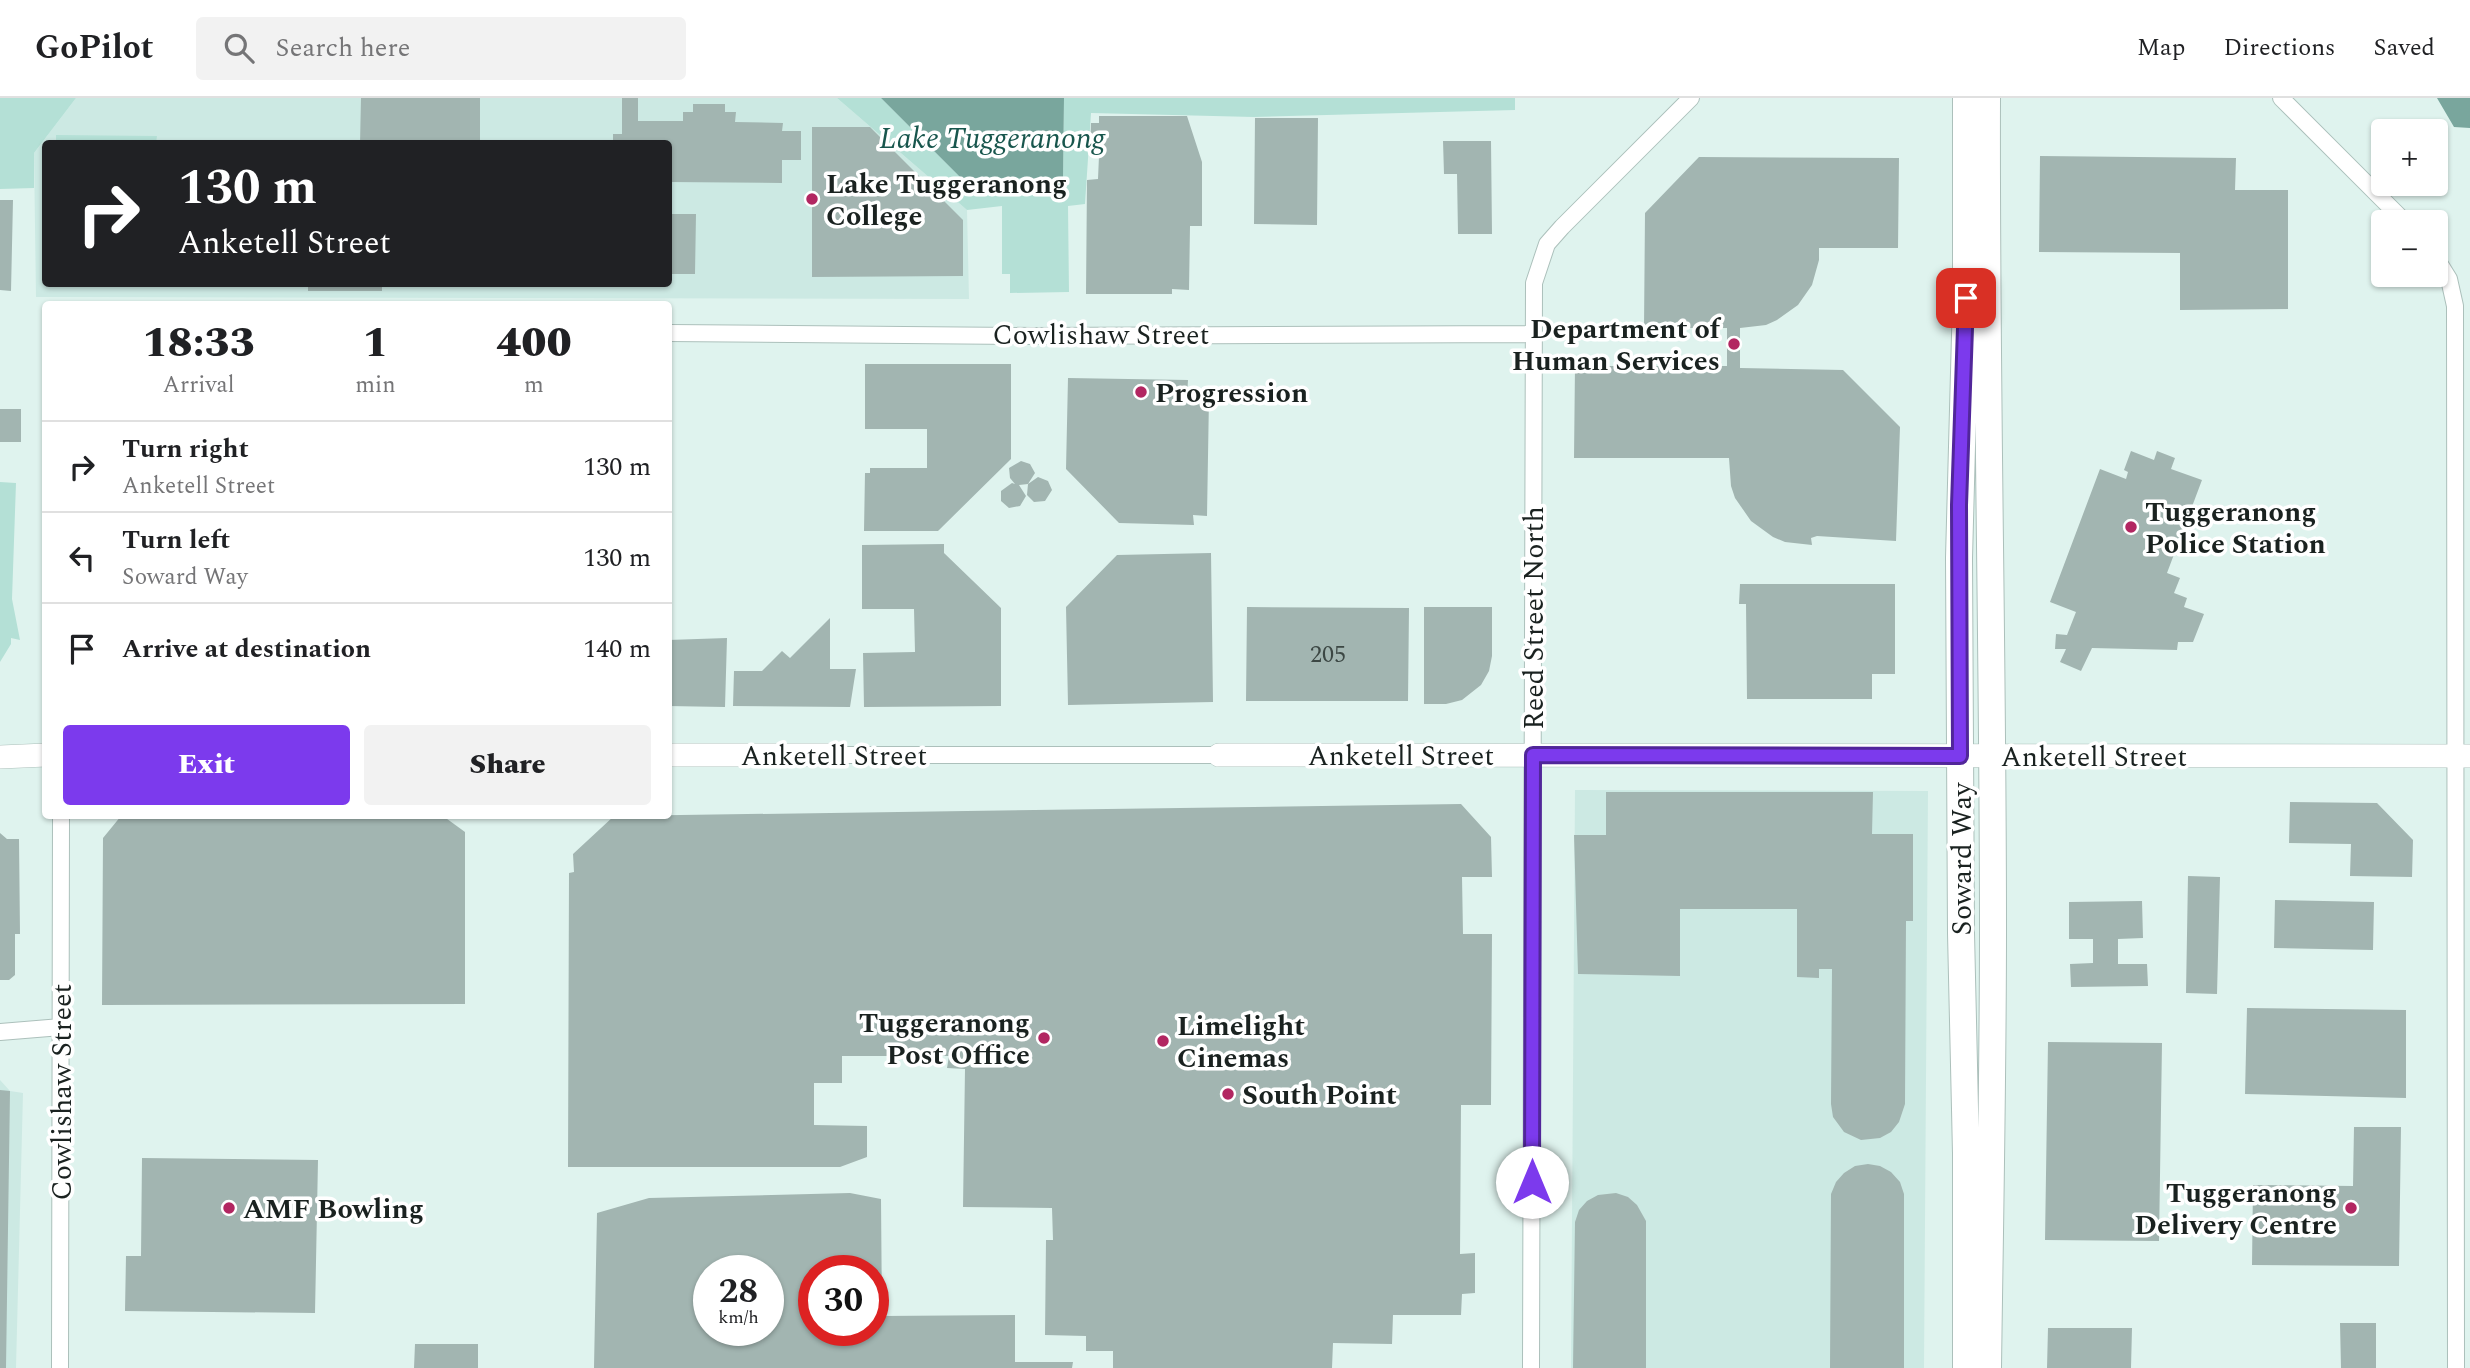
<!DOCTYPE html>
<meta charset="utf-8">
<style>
body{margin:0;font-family:Spectral,serif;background:#f2f2f2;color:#202124;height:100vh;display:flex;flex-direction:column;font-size:26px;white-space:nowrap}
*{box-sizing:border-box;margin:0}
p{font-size:23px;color:#757577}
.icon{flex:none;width:38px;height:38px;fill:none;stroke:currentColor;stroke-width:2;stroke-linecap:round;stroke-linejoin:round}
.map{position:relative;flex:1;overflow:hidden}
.details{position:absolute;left:42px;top:203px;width:630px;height:518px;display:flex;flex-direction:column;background:#fff;border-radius:7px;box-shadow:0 2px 5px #0004}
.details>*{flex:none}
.hud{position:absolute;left:42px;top:42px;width:630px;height:147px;border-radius:7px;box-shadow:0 2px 5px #0004;background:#202124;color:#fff;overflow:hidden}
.controls{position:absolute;left:2371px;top:21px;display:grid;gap:14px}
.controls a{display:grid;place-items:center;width:77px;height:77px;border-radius:7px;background:#fff;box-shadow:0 2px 5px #0004;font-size:35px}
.speed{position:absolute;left:693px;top:1157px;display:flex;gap:14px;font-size:35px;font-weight:700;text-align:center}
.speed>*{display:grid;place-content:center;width:91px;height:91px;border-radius:50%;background:#fff;box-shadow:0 2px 5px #0004;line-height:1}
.speed small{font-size:18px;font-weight:400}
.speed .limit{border:10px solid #d22;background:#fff;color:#111}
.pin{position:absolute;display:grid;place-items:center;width:60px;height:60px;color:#fff;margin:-30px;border-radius:14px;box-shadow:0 4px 10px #0006}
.me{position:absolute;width:77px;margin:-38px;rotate:0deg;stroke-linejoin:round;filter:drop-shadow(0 0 5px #0008)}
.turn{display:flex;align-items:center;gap:24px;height:147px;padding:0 21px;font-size:32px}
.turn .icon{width:91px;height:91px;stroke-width:2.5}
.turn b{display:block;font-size:49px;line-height:60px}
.eta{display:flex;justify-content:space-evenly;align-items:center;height:119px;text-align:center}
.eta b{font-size:42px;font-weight:800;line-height:49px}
.primary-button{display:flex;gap:14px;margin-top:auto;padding:14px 21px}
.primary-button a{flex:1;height:80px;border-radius:7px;background:#7c3aed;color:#fff;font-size:28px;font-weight:800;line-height:80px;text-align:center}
.primary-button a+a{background:#f2f2f2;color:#202124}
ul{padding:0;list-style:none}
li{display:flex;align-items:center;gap:21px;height:91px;padding:0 21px;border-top:2px solid #e0e0e0}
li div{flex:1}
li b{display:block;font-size:26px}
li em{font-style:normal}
header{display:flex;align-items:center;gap:42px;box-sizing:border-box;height:98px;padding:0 35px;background:#fff;border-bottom:2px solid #e0e0e0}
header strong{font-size:33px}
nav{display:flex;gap:38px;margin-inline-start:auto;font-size:24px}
.search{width:490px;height:63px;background:#f2f2f2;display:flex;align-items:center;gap:18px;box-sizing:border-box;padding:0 24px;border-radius:7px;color:#757577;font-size:26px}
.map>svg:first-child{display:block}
.built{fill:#cce9e3;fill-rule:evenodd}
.green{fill:#b4e0d6}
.water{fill:#79a69d}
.building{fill:#a2b5b1;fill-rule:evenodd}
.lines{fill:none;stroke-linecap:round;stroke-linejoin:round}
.street-casing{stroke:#acc0bb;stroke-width:18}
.secondary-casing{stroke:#acc0bb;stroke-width:24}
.primary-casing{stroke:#acc0bb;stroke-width:28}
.street{stroke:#fff;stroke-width:16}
.secondary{stroke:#fff;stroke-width:23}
.primary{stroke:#fff;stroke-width:26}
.route-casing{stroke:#51269a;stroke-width:18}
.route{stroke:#7c3aed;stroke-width:12}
.poi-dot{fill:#b22661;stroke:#fff;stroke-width:2.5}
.labels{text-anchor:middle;stroke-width:7;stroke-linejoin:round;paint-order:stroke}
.number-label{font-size:24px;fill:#3c4744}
.poi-label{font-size:28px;font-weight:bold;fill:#1a2220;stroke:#fff;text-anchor:start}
.street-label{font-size:28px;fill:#1a2220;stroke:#fff}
.water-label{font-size:30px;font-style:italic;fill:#18564d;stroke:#fff}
</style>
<header>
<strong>GoPilot</strong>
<div class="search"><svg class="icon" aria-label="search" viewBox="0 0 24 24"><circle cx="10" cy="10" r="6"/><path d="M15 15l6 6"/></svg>Search here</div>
<nav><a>Map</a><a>Directions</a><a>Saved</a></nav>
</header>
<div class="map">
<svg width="2470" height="1270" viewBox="0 0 2470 1270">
<rect width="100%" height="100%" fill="#dff3ee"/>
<!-- built -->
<path class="built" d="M 76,0 L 837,0 L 967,112 L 969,201 L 36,199 L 34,55 ZM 46,46 L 668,46 L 668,186 L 46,186 Z
M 1575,692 L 1928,693 L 1924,1270 L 1571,1270 Z
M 0,982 L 10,993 L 23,995 L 16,1270 L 0,1270 Z"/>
<!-- green -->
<path class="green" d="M 0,0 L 76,0 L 34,55 L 34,90 L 0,91 Z
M 837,0 L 881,0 L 961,80 L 1063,81 L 1064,0 L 1515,0 L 1515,12 L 1254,19 L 1091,15 L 1085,106 L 1068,108 L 1069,194 L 1010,195 L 1010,176 L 1002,176 L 1002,108 L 967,112 Z
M 56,37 L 157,38 L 156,45 L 56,45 Z
M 0,384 L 16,385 L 12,501 L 20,542 L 11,540 L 11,546 L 0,564 Z"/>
<!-- water -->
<path class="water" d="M 881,0 L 1064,0 L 1063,81 L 961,80 Z
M 2437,0 L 2470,0 L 2470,30 L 2454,29 Z"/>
<!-- building -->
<path class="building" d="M 361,0 L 480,0 L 480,46 L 360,46 Z
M 622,0 L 638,0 L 638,23 L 683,23 L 683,14 L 693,14 L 693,6 L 725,6 L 725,14 L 736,14 L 735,24 L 783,25 L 782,33 L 801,33 L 801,62 L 782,62 L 782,85 L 668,84 L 668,46 L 613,46 L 613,36 L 622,36 Z
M 1099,18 L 1187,18 L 1202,64 L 1202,128 L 1190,128 L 1189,192 L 1172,191 L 1172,196 L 1086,196 L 1087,82 L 1098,81 L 1099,58 L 1090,57 L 1091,25 L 1099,25 Z
M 1255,20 L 1318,20 L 1317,127 L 1254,126 Z
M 812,29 L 870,29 L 963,122 L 963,178 L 812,179 Z
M 1443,43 L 1491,43 L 1492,136 L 1458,136 L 1457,76 L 1444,76 Z
M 2040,58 L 2236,60 L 2235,92 L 2288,92 L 2288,211 L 2180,212 L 2180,155 L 2039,154 Z
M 1699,59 L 1899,60 L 1898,150 L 1819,150 L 1819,162 L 1812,187 L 1798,207 L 1777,222 L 1766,227 L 1740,230 L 1740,270 L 1843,272 L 1900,329 L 1896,443 L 1817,438 L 1811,440 L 1812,447 L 1785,444 L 1773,439 L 1751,423 L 1735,400 L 1731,388 L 1729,360 L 1574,360 L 1575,268 L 1727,268 L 1727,230 L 1644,230 L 1645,115 Z
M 0,102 L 13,102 L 11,193 L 0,192 Z
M 668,116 L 696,116 L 695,176 L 668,176 Z
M 308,186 L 382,186 L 382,193 L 308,193 Z
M 865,266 L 1011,266 L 1011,361 L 938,433 L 864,433 L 865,375 L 870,375 L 870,370 L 927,370 L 927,331 L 865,331 Z
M 1068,280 L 1188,282 L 1187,298 L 1209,299 L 1207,418 L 1193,417 L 1194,427 L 1119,425 L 1066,371 Z
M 0,311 L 21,311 L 21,344 L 0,344 Z
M 2131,353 L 2154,362 L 2157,353 L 2175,360 L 2171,371 L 2202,382 L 2167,475 L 2180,480 L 2174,495 L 2187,500 L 2184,509 L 2204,516 L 2193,544 L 2178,544 L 2177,552 L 2092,550 L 2081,573 L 2060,564 L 2066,551 L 2055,551 L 2056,536 L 2067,537 L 2076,514 L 2050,504 L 2100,371 L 2126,381 L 2128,374 L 2124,372 Z
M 1021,363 L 1030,366 L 1035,375 L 1028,386 L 1038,379 L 1048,383 L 1052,392 L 1045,403 L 1034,404 L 1027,397 L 1028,386 L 1019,387 L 1026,398 L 1020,408 L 1009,410 L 1001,403 L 1001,393 L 1012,385 L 1015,386 L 1010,380 L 1009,370 Z
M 944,446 L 944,455 L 1001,510 L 1001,608 L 864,609 L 863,555 L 915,554 L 914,511 L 862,511 L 862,447 Z
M 1211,455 L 1213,604 L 1068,607 L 1066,509 L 1117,457 Z
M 1740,486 L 1895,486 L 1895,576 L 1872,576 L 1872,601 L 1747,601 L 1746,506 L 1739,506 Z
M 1247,509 L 1409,510 L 1408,603 L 1246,603 Z
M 1424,509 L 1492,509 L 1492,558 L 1489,573 L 1481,587 L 1462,602 L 1446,606 L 1424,606 Z
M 830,520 L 830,571 L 856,571 L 850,609 L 733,608 L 734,573 L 762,573 L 782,553 L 790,560 Z
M 727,540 L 725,609 L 668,608 L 668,542 Z
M 1606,694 L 1873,694 L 1872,736 L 1913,736 L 1913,823 L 1906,823 L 1905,1006 L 1899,1024 L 1891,1034 L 1880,1040 L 1861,1042 L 1844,1034 L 1833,1019 L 1831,1006 L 1832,871 L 1819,871 L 1819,880 L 1797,879 L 1797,811 L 1680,811 L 1680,878 L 1578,876 L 1574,737 L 1606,737 Z
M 2290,704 L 2377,705 L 2413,742 L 2412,779 L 2350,778 L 2351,746 L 2289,745 Z
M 1461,706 L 1491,739 L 1492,779 L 1462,779 L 1463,836 L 1492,836 L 1491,1007 L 1461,1007 L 1460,1156 L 1475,1155 L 1475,1195 L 1462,1196 L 1461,1217 L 1393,1217 L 1392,1246 L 1333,1245 L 1332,1270 L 1113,1270 L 1113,1253 L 1086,1253 L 1086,1238 L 1045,1237 L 1046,1142 L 1053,1142 L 1052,1110 L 963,1109 L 965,971 L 947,970 L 949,958 L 842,958 L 842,985 L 814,985 L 814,1027 L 867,1028 L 867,1059 L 840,1069 L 568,1069 L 569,775 L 574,774 L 573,756 L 614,718 Z
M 121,718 L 443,718 L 465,734 L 465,906 L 102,907 L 103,740 Z
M 0,735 L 7,741 L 19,741 L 20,836 L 15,836 L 15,877 L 9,882 L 0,882 Z
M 2188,778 L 2220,779 L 2217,896 L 2186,895 Z
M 2275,802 L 2374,804 L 2373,852 L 2274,850 Z
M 2142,803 L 2143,840 L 2118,841 L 2118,866 L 2147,866 L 2148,888 L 2071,889 L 2070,866 L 2093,865 L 2093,841 L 2069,841 L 2069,804 Z
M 2247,910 L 2406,912 L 2406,1000 L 2245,996 Z
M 2048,944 L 2162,945 L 2159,1143 L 2045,1142 Z
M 0,992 L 10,993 L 6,1270 L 0,1270 Z
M 2354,1029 L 2401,1029 L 2399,1168 L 2252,1167 L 2253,1087 L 2353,1088 Z
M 142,1060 L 318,1062 L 315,1215 L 125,1213 L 126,1158 L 141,1158 Z
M 1868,1066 L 1880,1068 L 1891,1074 L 1900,1084 L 1904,1096 L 1904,1270 L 1830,1270 L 1831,1096 L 1836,1084 L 1844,1075 L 1855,1068 Z
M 850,1095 L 881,1101 L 882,1218 L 1015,1217 L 1015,1264 L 1073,1264 L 1072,1270 L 594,1270 L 597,1115 L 649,1100 ZM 709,1172 L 768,1172 L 768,1232 L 709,1232 ZM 814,1172 L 873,1172 L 873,1232 L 814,1232 Z
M 1616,1095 L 1628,1099 L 1637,1107 L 1646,1123 L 1646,1270 L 1573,1270 L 1575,1124 L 1579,1112 L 1587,1103 L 1598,1097 Z
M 2340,1225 L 2376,1225 L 2376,1270 L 2341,1270 Z
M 2048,1230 L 2132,1230 L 2131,1270 L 2047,1270 Z
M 415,1246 L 478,1246 L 478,1270 L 414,1270 Z"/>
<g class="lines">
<!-- street casing -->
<g class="street-casing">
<path id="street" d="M 2281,0 L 2405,124
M 2436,160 L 2449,181 L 2455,208 L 2456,1270
M 668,235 L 1032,238 L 1534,236
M 833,657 L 1219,657
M 0,934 L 61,929
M 60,1270 L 61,718
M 1531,1270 L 1534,185 L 1547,146 L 1562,129 L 1691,0"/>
</g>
<!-- secondary casing -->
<g class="secondary-casing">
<path id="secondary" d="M 668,657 L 833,657
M 1219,657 L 2470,658
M 0,659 L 46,657"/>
</g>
<!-- primary casing -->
<g class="primary-casing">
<path id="primary" d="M 1987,0 C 1986,277 1993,553 1993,830 C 1993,976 1990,1123 1988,1270
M 1966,1270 L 1966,1055 L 1961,835 L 1959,460 L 1966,200 L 1966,0"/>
</g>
<!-- street -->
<use href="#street" class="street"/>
<!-- secondary -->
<use href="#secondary" class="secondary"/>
<!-- primary -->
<use href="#primary" class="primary"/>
</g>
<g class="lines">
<!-- route casing -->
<g class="route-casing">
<path id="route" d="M 1532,1084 L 1533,657 L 1960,658 L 1959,407 L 1966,200"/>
</g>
<!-- route -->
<use href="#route" class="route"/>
</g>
<!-- markers -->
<g class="poi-dot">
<circle cx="812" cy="101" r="7"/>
<circle cx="1734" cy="246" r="7"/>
<circle cx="1141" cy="294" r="7"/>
<circle cx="2131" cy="429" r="7"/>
<circle cx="1044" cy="940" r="7"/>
<circle cx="1163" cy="943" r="7"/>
<circle cx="1228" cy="996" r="7"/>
<circle cx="229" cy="1110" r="7"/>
<circle cx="2351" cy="1110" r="7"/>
</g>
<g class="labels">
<!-- number labels -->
<g class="number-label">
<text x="1328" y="564">205</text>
</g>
<!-- poi labels -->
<g class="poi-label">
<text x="826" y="95">Lake Tuggeranong<tspan x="826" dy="32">College</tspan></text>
<text x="1720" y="240" text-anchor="end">Department of<tspan x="1720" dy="32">Human Services</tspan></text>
<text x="1155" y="304">Progression</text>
<text x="2145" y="423">Tuggeranong<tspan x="2145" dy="32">Police Station</tspan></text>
<text x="1030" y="934" text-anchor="end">Tuggeranong<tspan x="1030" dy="32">Post Office</tspan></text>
<text x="1177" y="937">Limelight<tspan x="1177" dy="32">Cinemas</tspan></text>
<text x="1242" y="1006">South Point</text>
<text x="2337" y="1104" text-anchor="end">Tuggeranong<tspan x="2337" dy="32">Delivery Centre</tspan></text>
<text x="243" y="1120">AMF Bowling</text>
</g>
<!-- street labels -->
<g class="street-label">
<text x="1101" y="246">Cowlishaw Street</text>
<text transform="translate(1533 520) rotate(-90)" y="10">Reed Street North</text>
<text x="834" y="667">Anketell Street</text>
<text x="1401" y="667">Anketell Street</text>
<text x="2094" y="668">Anketell Street</text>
<text transform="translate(1961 761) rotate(-90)" y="10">Soward Way</text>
<text transform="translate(61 994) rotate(-90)" y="10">Cowlishaw Street</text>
</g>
<!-- water labels -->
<g class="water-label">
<text x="992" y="50">Lake Tuggeranong</text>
</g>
</g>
</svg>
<div class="controls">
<a>+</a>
<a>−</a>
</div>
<div class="speed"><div>28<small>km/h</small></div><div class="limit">30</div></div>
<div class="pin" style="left:1966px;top:200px;background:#d93025"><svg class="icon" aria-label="arrive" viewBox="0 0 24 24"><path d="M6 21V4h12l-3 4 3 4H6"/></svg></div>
<svg class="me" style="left:1532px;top:1084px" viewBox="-20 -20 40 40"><circle r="19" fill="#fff"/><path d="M0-13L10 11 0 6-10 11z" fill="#7c3aed"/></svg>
<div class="hud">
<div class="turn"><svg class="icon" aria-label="right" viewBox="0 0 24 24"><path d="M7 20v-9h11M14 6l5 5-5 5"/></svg><div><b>130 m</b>Anketell Street</div></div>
</div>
<section class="details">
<div class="eta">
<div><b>18:33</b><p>Arrival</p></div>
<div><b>1</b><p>min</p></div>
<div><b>400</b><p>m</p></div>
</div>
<ul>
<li><svg class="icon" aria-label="right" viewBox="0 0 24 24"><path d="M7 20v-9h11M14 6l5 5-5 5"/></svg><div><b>Turn right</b><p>Anketell Street</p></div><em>130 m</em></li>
<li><svg class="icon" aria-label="left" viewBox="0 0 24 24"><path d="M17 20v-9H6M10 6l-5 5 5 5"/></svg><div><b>Turn left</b><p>Soward Way</p></div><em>130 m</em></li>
<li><svg class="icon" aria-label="arrive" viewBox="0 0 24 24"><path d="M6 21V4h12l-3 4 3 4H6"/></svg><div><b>Arrive at destination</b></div><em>140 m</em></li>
</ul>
<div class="primary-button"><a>Exit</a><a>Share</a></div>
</section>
</div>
